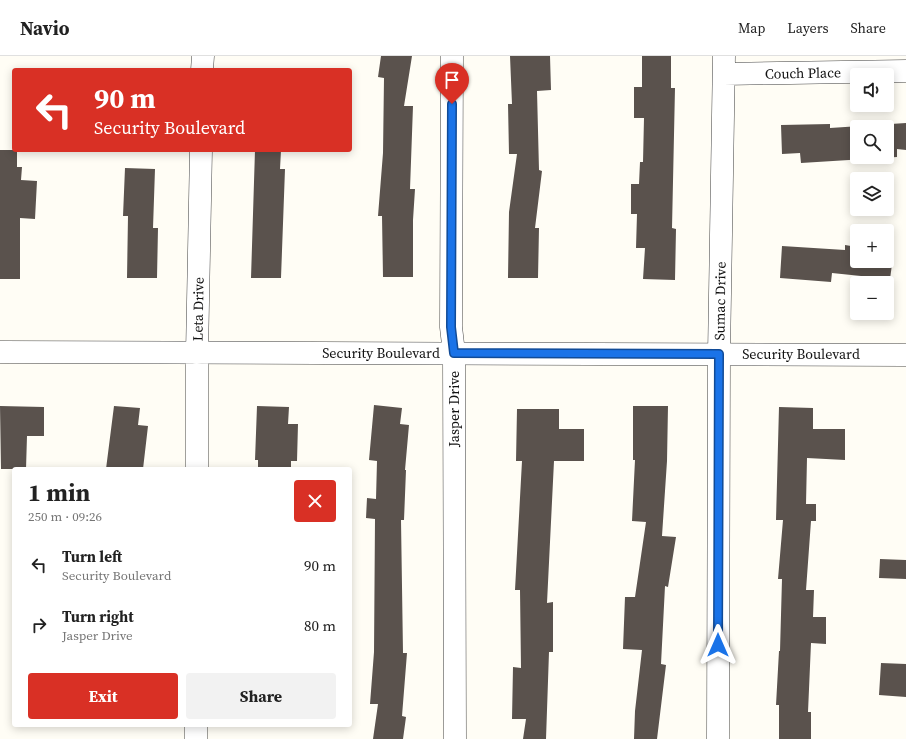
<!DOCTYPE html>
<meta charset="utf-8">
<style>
body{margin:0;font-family:"Source Serif 4",serif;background:#f2f2f2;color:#222;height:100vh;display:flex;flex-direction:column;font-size:15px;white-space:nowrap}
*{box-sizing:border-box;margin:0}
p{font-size:13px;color:#767676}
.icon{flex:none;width:22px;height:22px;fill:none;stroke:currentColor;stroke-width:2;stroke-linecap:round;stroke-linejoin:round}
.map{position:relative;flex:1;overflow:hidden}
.details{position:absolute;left:12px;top:411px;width:340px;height:260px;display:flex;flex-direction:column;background:#fff;border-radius:4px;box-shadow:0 2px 10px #0003}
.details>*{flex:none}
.top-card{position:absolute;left:12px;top:12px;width:340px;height:84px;border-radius:4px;box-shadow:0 2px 10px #0003;background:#d93025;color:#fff;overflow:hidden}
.buttons{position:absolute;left:850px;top:12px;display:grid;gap:8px}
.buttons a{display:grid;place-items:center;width:44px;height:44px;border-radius:4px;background:#fff;box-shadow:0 2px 10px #0003;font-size:20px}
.pin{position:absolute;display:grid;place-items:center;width:34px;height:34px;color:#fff;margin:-41px -17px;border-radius:50% 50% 50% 0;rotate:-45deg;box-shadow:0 0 4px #0007}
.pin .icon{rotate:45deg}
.me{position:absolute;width:44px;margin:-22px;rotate:0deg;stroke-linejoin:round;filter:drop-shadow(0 0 3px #0008)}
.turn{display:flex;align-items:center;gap:14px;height:84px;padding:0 16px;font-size:18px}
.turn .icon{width:52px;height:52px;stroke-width:2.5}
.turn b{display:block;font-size:28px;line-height:34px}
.round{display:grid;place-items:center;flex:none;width:42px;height:42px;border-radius:4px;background:#f2f2f2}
.headline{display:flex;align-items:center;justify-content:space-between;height:68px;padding:0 16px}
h1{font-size:24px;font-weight:700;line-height:30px}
.cta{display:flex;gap:8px;margin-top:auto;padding:8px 16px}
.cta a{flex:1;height:46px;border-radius:4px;background:#d93025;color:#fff;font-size:16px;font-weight:700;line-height:46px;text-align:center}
.cta a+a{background:#f2f2f2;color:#222}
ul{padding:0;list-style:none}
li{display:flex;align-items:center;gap:12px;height:60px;padding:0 16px}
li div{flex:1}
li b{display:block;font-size:15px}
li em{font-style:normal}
header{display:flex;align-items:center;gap:24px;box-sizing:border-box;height:56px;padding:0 20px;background:#fff;border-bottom:1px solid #e0e0e0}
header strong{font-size:19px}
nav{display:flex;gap:22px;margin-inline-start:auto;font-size:14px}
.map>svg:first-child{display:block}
.building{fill:#5a524d;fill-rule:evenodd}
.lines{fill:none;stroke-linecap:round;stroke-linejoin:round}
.minor-casing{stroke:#444;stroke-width:23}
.tertiary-casing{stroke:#444;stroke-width:23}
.minor{stroke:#fff;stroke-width:22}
.tertiary{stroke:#fff;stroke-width:22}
.route-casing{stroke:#114b97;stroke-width:10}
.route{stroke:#1a73e8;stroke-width:7}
.labels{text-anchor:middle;stroke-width:4;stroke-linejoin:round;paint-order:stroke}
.street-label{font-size:14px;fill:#111;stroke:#fff}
</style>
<header>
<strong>Navio</strong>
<nav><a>Map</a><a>Layers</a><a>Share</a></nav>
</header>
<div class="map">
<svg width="906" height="683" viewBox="0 0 906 683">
<rect width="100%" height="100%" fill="#fffdf5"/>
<!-- building -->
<path class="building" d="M 381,0 L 412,0 L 404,50 L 413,50 L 410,133 L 415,133 L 413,164 L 413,221 L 383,221 L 382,160 L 378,160 L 383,97 L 384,22 L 378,21 Z
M 510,0 L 550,0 L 551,34 L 537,35 L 539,114 L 542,115 L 535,172 L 539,172 L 538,222 L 508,222 L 509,156 L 517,98 L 509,98 L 508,48 L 512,48 Z
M 642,0 L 671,0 L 671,32 L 675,32 L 672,172 L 676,173 L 675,224 L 643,223 L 645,192 L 636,192 L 637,158 L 631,158 L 631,128 L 639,128 L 640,106 L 643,106 L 644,62 L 634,62 L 634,31 L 642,31 Z
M 906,67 L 906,94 L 897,93 L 897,101 L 801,107 L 800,97 L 782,98 L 781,69 L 830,68 L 830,72 ZM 857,71 L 887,71 L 887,101 L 857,101 Z
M 0,94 L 17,94 L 17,111 L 22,111 L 21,124 L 37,125 L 35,163 L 20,162 L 20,223 L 0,223 Z
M 255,94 L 281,94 L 280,113 L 285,113 L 281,222 L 251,222 Z
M 125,112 L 155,113 L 153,172 L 158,172 L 157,222 L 127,222 L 128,160 L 123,160 Z
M 845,189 L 857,191 L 857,205 L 887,205 L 887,194 L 894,194 L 890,223 L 832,217 L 831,226 L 780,222 L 782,190 L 845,194 Z
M 374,349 L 402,352 L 400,368 L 409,369 L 405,414 L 406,414 L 404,464 L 401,464 L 403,597 L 407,597 L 402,660 L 406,661 L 403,683 L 373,683 L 378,648 L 370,648 L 374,596 L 375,463 L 366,462 L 367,442 L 376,443 L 377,405 L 369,404 Z
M 0,350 L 44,351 L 44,380 L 27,380 L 26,413 L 1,413 Z
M 114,350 L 140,352 L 138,369 L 148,370 L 143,413 L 106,413 Z
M 257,350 L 289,351 L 288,368 L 298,368 L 297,405 L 291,405 L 291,413 L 258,413 L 258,404 L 255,404 Z
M 633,350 L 668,350 L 667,405 L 662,480 L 676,481 L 668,531 L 665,530 L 661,608 L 666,609 L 657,683 L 634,683 L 635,655 L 642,594 L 623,593 L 625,541 L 635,541 L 646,466 L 632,465 L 635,404 L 633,404 Z
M 779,351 L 813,352 L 813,373 L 845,373 L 845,404 L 807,402 L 806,448 L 816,448 L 816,465 L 811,465 L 806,534 L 814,534 L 813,561 L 826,561 L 826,588 L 811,587 L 808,656 L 811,656 L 811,683 L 779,683 L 779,649 L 776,649 L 779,595 L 780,595 L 782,523 L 778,523 L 783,464 L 776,464 Z
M 517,353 L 559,353 L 559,373 L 584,373 L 584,405 L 554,405 L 547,547 L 553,546 L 553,596 L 549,596 L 546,683 L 523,683 L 526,663 L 512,663 L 513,611 L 521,612 L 520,534 L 515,534 L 522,405 L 516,405 Z
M 880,503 L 906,504 L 906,523 L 879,522 Z
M 881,607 L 906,608 L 906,641 L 879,639 Z"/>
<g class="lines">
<!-- minor casing -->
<g class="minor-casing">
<path id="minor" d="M 452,0 L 451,271 L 454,297 L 455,683
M 202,14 L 203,0
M 724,18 L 906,15
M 197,297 L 201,94
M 718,683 L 719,298 L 724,0"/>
</g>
<!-- tertiary casing -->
<g class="tertiary-casing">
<path id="tertiary" d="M 0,296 L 906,299
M 197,413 L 197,297
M 196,683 L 196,669"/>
</g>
<!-- minor -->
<use href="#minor" class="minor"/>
<!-- tertiary -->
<use href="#tertiary" class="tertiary"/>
</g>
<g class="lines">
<!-- route casing -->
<g class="route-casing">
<path id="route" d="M 452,48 L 451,271 L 454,297 L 719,298 L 718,589"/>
</g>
<!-- route -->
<use href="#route" class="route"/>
</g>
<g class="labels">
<!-- street labels -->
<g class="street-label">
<text transform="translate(803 17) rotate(-1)" y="5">Couch Place</text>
<text transform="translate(720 245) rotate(-89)" y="5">Sumac Drive</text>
<text transform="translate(198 253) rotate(-89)" y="5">Leta Drive</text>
<text x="381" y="302">Security Boulevard</text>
<text x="801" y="303">Security Boulevard</text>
<text transform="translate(454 353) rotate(-90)" y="5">Jasper Drive</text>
</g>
</g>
</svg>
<div class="buttons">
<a><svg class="icon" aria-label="sound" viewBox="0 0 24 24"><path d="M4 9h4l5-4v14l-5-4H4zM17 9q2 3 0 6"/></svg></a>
<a><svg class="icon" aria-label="search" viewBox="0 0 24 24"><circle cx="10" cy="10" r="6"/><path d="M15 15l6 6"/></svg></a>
<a><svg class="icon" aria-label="layers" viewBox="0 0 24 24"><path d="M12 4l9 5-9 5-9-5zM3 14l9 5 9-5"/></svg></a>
<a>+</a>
<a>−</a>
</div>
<div class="pin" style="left:452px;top:48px;background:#d93025"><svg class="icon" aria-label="arrive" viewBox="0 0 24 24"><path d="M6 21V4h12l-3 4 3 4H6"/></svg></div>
<svg class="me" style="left:718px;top:589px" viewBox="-20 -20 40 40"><path d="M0-17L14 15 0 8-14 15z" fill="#1a73e8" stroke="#fff" stroke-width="4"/></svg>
<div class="top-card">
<div class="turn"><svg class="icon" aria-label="left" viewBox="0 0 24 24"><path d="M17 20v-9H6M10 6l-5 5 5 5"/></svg><div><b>90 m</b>Security Boulevard</div></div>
</div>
<section class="details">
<div class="headline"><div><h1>1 min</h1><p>250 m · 09:26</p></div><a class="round" style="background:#d93025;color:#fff"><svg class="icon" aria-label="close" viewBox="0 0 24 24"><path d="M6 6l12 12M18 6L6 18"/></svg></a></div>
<ul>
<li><svg class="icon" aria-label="left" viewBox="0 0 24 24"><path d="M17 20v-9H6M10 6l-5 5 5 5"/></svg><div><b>Turn left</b><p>Security Boulevard</p></div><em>90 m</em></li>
<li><svg class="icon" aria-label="right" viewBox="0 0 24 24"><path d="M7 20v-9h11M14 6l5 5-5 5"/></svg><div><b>Turn right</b><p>Jasper Drive</p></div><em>80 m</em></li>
</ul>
<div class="cta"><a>Exit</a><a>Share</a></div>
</section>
</div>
